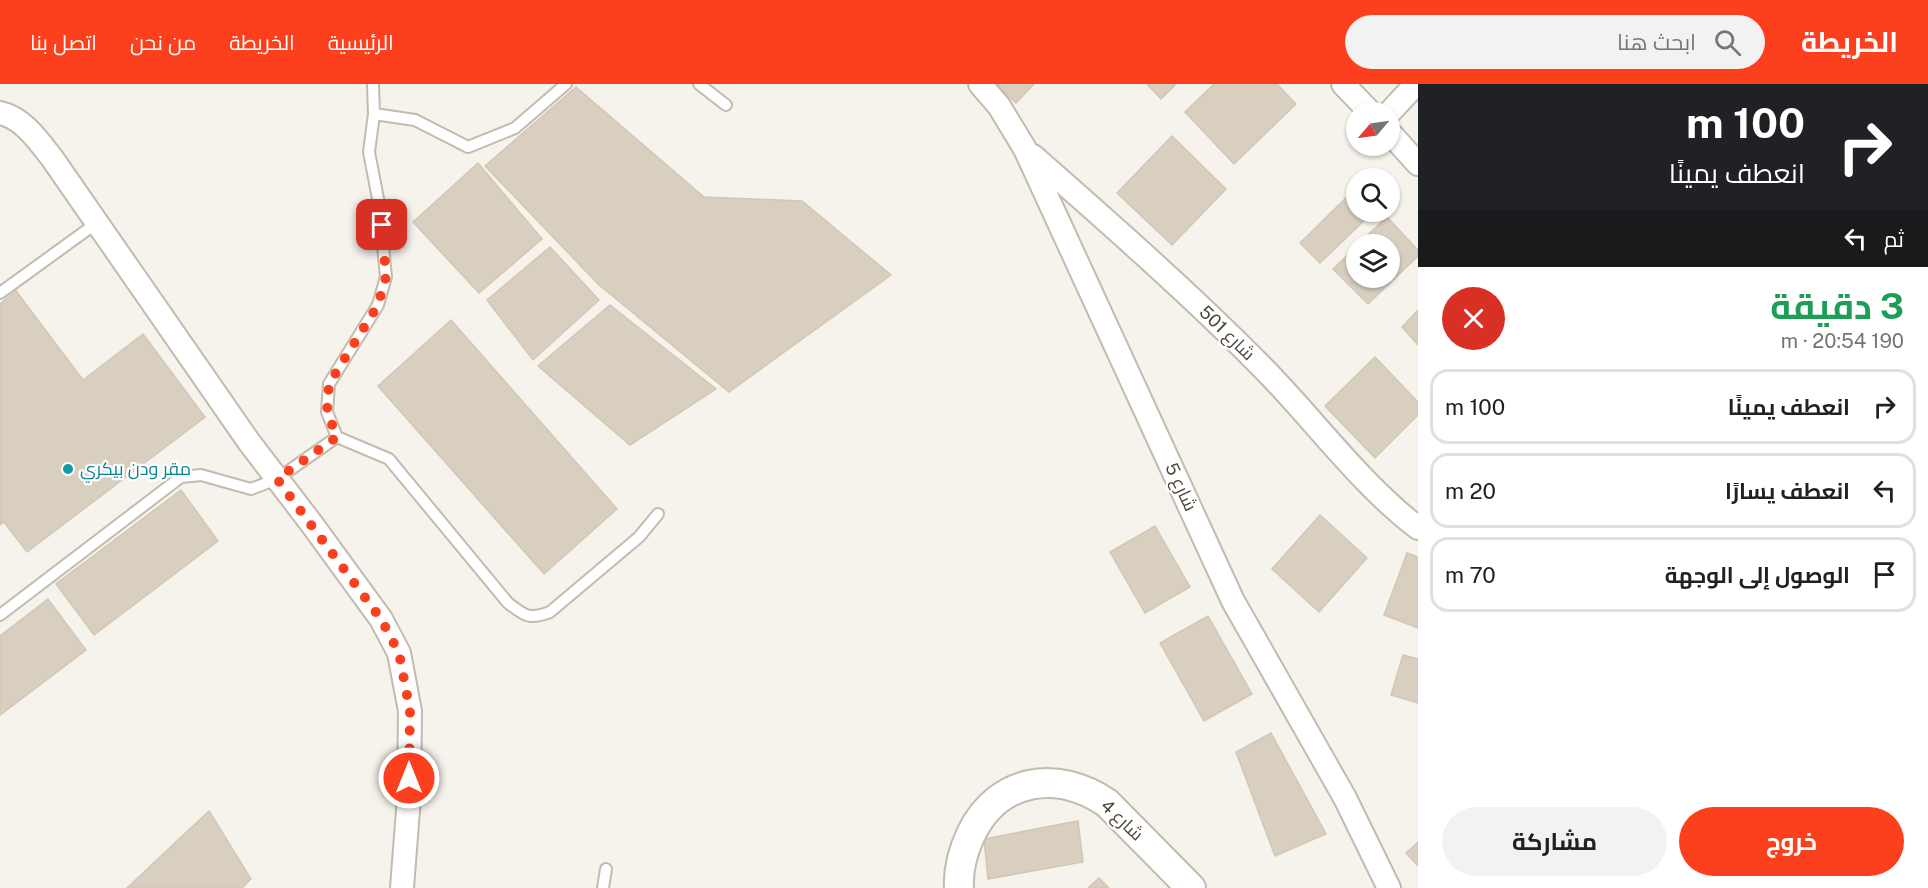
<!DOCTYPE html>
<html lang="ar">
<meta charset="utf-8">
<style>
body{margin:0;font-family:"Public Sans",Cairo,sans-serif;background:#f2f2f2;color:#202124;direction:rtl;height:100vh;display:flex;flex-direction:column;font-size:22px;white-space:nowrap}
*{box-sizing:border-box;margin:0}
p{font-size:20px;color:#757577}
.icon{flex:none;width:33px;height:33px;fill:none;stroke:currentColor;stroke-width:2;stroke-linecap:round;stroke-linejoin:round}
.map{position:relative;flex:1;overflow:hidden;direction:ltr}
.details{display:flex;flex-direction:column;background:#fff;width:510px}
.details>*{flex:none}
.guide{background:#202124;color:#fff;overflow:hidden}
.needle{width:39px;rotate:241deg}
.controls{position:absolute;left:1346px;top:18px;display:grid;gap:12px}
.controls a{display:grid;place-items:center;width:54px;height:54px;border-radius:50%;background:#fff;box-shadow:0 2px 4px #0004;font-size:30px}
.pin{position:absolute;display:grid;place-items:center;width:51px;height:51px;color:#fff;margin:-26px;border-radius:12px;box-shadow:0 3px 9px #0006}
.me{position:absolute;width:66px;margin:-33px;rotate:0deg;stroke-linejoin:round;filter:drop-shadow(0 0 4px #0008)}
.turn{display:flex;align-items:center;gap:21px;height:126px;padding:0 24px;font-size:27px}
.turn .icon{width:78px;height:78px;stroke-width:2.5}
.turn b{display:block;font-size:42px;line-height:51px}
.then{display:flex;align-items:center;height:57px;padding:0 24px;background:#0003;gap:12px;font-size:22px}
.round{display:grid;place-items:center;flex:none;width:63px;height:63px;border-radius:32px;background:#f2f2f2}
.summary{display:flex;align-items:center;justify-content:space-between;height:102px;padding:0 24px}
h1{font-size:36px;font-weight:700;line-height:45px;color:#1e9e55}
.button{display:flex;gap:12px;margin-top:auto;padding:12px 24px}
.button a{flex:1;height:69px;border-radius:36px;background:#fc3f1d;color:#fff;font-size:24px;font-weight:700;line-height:69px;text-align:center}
.button a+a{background:#f2f2f2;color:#202124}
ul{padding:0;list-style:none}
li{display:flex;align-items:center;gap:18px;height:75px;margin:0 12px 9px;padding:0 12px;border:3px solid #e0e0e0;border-radius:18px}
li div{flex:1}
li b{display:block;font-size:22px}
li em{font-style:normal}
header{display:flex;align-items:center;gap:36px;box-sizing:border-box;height:84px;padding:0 30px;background:#fc3f1d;color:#fff}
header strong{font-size:28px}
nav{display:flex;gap:33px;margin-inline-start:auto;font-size:21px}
.search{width:420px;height:54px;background:#f2f2f2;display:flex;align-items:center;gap:15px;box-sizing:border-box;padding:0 21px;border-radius:33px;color:#757577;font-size:22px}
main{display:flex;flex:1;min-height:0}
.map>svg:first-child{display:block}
.building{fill:#d8cfc1;stroke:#d3c7b4;stroke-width:1.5}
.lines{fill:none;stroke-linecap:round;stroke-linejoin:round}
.service-casing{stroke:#c2bbae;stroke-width:14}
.minor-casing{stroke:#c2bbae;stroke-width:26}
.tertiary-casing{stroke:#c2bbae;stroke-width:32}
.service{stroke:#fff;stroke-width:10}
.minor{stroke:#fff;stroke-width:22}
.tertiary{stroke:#fff;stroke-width:28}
.route{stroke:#fc3f1d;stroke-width:10;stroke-dasharray:0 18}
.culture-dot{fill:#0f9aa8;stroke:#fff;stroke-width:2}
.labels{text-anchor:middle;stroke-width:4.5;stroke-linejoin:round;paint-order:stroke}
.street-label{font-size:18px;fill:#4b4439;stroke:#fff}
.culture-label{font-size:18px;fill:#0d838f;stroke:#fff;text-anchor:start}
</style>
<header>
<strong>الخريطة</strong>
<div class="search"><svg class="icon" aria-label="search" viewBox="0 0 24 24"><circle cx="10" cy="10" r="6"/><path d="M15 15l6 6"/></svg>ابحث هنا</div>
<nav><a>الرئيسية</a><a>الخريطة</a><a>من نحن</a><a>اتصل بنا</a></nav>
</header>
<main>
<section class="details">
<div class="guide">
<div class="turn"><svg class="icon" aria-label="right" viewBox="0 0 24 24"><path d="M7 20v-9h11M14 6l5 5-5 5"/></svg><div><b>100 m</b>انعطف يمينًا</div></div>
<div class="then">ثم<svg class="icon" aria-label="left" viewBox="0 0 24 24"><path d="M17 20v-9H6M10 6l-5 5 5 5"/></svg></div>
</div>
<div class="summary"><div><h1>3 دقيقة</h1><p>190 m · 20:54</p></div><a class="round" style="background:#d93025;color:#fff"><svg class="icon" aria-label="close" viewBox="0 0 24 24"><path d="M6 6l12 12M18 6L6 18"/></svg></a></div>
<ul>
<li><svg class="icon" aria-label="right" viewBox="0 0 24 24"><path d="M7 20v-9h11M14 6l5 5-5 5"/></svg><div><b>انعطف يمينًا</b></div><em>100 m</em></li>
<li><svg class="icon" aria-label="left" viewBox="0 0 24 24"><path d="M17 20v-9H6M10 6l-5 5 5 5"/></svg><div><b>انعطف يسارًا</b></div><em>20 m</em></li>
<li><svg class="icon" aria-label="arrive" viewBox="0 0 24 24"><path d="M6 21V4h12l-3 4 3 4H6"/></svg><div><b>الوصول إلى الوجهة</b></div><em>70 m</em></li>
</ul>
<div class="button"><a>خروج</a><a>مشاركة</a></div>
</section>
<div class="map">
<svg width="1418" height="804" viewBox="0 0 1418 804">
<rect width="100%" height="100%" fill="#f6f3ec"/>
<!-- building -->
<path class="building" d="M 996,0 L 1034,0 L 1016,19 Z
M 1147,0 L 1176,0 L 1161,15 Z
M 1214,0 L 1277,0 L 1296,20 L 1234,80 L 1185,28 Z
M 576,3 L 704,113 L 802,117 L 891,191 L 729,308 L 598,200 L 485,82 Z
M 1172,52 L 1226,105 L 1172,161 L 1117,109 Z
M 478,79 L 542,155 L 479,209 L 413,138 Z
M 1356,104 L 1356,128 L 1373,128 L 1320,179 L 1300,159 Z
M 1387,133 L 1418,166 L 1418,172 L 1368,220 L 1333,185 L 1356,163 L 1356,194 L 1389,194 L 1389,160 L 1358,160 Z
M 550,163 L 599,216 L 533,276 L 487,216 Z
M 16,207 L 83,296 L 143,250 L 205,333 L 27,468 L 4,438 L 0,441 L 0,220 Z
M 610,221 L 716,305 L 630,361 L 538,282 Z
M 1418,226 L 1418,261 L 1402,243 Z
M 451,236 L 617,425 L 544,490 L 378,302 Z
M 1375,273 L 1418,318 L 1418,331 L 1375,374 L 1325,322 Z
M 181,406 L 218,457 L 94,551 L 56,500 Z
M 1320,431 L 1367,474 L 1319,528 L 1272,485 Z
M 1155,442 L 1190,503 L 1145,529 L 1110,468 Z
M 1407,469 L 1418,473 L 1418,544 L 1384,531 Z
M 48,515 L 86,566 L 0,631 L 0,552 Z
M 1208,532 L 1252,610 L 1204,637 L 1160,559 Z
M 1403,571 L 1418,575 L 1418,619 L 1391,611 Z
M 1271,649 L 1326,750 L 1275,772 L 1236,668 Z
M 209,727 L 251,795 L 242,804 L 127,804 Z
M 1078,737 L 1083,778 L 988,795 L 984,755 Z
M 1418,758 L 1418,782 L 1406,769 Z
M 1099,794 L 1109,804 L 1088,804 Z"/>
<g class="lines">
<!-- service casing -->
<g class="service-casing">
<path id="service" d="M 373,0 L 374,30
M 699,0 L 726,21
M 0,209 L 98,138
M 337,353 L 327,328 L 329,300 L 378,221 L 386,193 L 379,120 L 369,68 L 374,30 L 415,36 L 468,63 L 515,44 L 566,0
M 0,531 L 181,393 L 201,391 L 251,405 L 277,395 L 337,353 L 389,375 L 508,519 C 525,532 529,536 550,528 L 639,453 L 658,430
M 603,804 L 606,785"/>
</g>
<!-- minor casing -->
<g class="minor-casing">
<path id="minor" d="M 980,0 L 999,22 L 1025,65 L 1233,517 L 1345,714 L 1389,804
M 1343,0 L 1370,28
M 0,29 C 23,34 38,56 52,74 L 249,358 L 311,439 L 381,535 L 399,569 L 410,627 L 409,713 L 402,804
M 1389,29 L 1416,0
M 1389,48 L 1418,80
M 1033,72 C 1110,140 1188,208 1260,281 C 1312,333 1360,400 1418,444"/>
</g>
<!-- tertiary casing -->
<g class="tertiary-casing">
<path id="tertiary" d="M 959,804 C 958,786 963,767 971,750 C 998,694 1057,685 1107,719 L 1191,804"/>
</g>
<!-- service -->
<use href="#service" class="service"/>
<!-- minor -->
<use href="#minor" class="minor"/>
<!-- tertiary -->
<use href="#tertiary" class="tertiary"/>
</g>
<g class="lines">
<!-- route -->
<path class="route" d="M 382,141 L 386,193 L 378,221 L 329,300 L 327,328 L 337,353 L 277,395 L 381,535 L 399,569 L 410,627 L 409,694"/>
</g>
<!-- markers -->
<circle class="culture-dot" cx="68" cy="385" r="6"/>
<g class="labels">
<!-- street labels -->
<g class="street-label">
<text transform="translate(1227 249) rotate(44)" y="6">شارع 501</text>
<text transform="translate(1181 403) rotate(65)" y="6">شارع 5</text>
<text transform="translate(1122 736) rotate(43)" y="6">شارع 4</text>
</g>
<!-- culture labels -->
<g class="culture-label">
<text x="80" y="391">مقر ودن بيكري</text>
</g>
</g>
</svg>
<div class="controls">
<a><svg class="needle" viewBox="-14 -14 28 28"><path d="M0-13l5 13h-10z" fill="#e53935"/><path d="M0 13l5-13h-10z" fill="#757577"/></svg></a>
<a><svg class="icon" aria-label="search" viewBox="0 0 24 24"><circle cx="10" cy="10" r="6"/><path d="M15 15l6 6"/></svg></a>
<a><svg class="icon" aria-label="layers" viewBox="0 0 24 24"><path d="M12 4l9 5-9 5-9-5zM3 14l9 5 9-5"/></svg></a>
</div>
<div class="pin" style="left:382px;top:141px;background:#d93025"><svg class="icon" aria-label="arrive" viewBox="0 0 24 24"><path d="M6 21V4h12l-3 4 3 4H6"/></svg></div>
<svg class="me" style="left:409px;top:694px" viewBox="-20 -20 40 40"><circle r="17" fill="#fc3f1d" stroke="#fff" stroke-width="3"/><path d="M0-11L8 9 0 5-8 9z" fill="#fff"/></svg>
</div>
</main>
